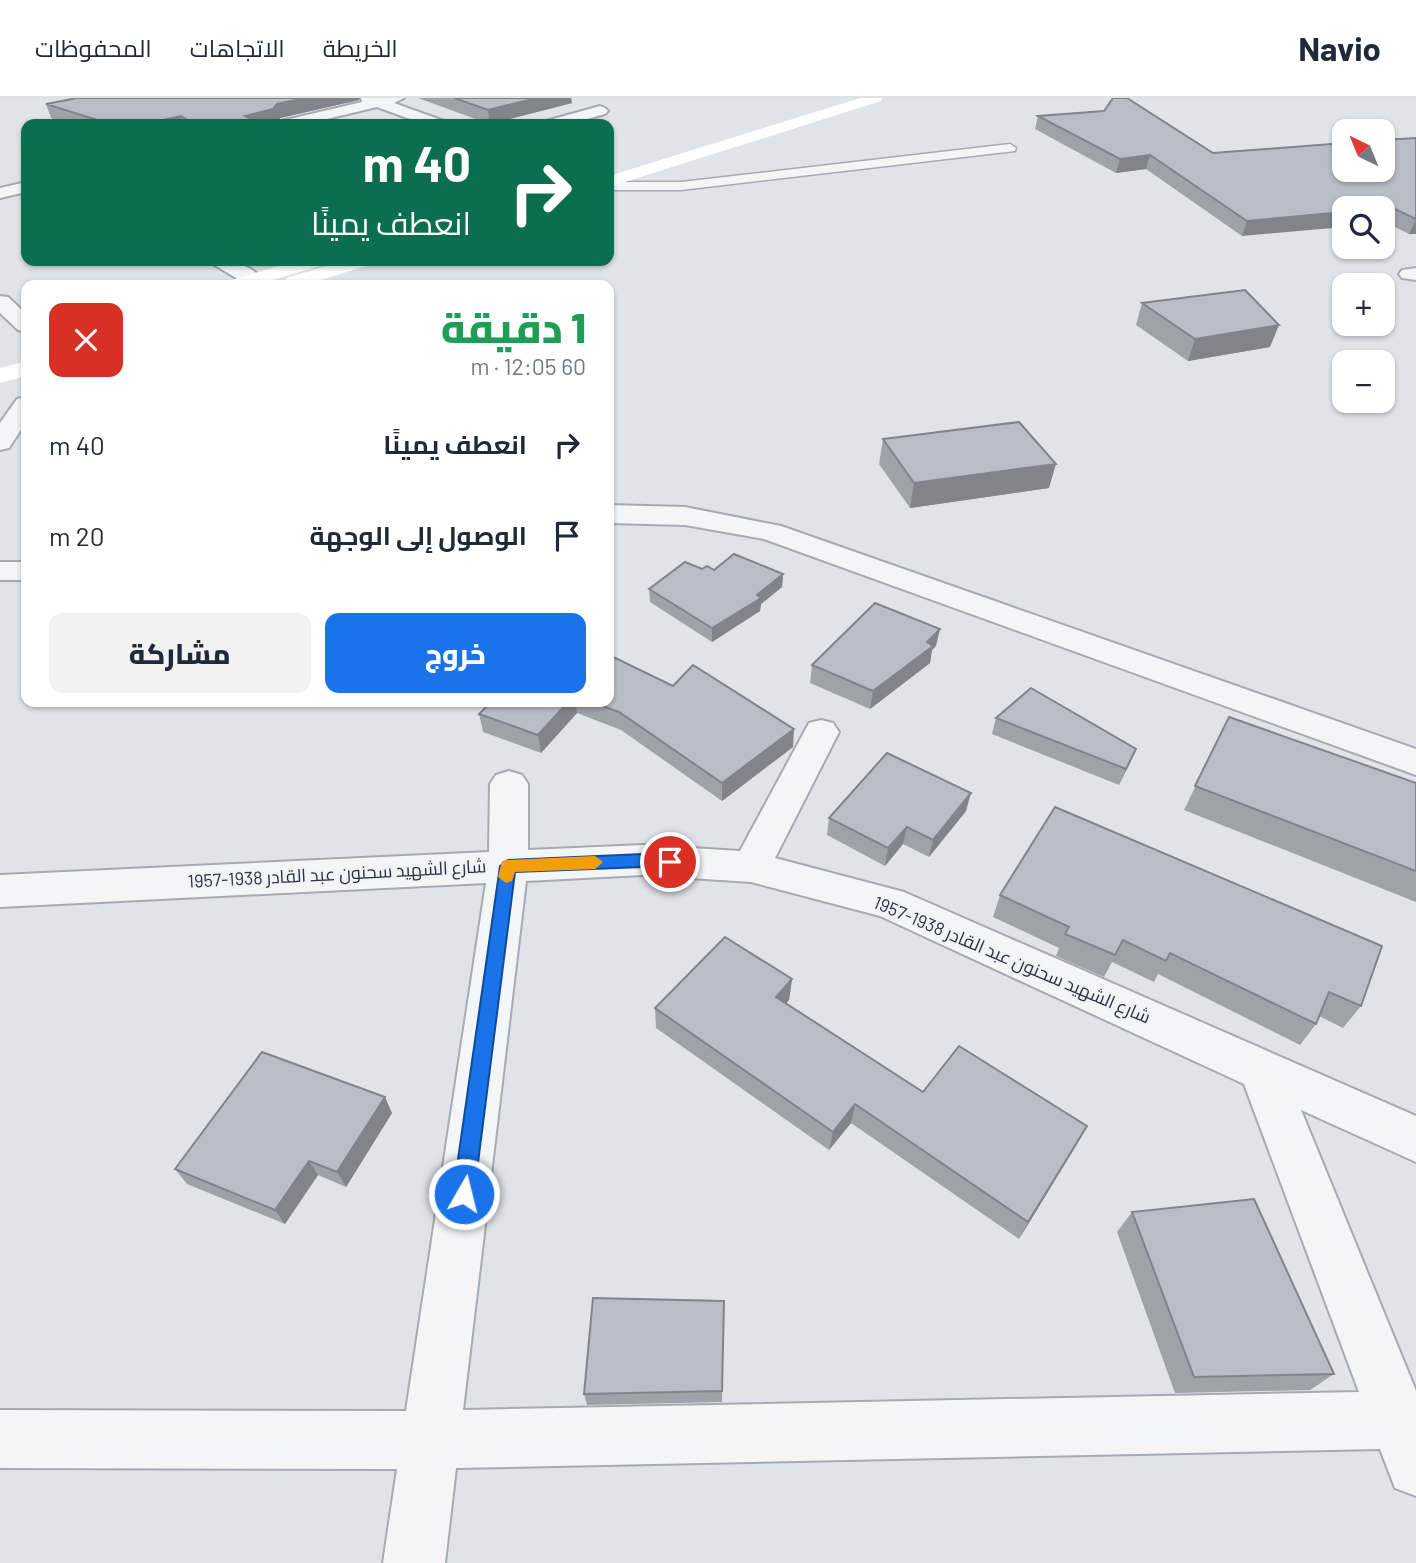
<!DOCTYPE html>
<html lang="ar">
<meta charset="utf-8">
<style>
body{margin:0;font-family:Barlow,Cairo,sans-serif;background:#f2f2f3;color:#1f2937;direction:rtl;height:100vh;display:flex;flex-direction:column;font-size:26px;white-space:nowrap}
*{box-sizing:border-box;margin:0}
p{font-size:23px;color:#747a83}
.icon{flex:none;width:38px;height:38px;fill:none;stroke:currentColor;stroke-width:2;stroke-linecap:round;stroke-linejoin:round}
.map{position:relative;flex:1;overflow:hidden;direction:ltr}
.details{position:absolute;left:21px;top:182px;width:593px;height:427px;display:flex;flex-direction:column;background:#fff;border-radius:14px;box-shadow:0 2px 5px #0004;direction:rtl}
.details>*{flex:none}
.hud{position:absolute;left:21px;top:21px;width:593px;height:147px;border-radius:14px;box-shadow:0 2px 5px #0004;direction:rtl;background:#0b6e4f;color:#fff;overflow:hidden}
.needle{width:46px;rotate:317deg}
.buttons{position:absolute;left:1332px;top:21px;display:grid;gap:14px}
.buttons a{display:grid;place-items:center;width:63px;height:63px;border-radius:14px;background:#fff;box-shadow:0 2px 5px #0004;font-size:35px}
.pin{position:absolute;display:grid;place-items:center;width:60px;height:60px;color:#fff;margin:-30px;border:4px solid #fff;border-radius:50%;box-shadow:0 2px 7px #0007}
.me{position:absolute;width:77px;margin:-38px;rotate:8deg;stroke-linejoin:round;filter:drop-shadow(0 0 5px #0008)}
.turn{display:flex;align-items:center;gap:24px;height:147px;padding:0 28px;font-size:32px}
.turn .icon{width:91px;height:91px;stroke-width:2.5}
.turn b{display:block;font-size:49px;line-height:60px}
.round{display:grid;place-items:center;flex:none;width:74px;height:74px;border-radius:14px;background:#f2f2f3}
.summary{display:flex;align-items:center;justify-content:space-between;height:119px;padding:0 28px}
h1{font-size:42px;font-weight:800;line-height:52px;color:#1e9e55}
.primary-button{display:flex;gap:14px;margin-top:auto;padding:14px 28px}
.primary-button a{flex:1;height:80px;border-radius:14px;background:#1a73e8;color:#fff;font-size:28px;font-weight:800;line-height:80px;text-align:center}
.primary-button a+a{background:#f2f2f3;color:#1f2937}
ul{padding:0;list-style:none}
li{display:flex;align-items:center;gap:21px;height:91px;padding:0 28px}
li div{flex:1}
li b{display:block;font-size:26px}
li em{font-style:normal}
header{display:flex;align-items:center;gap:42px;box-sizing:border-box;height:98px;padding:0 35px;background:#fff;border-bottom:2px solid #e0e1e3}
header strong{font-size:33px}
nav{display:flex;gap:38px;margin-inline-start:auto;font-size:24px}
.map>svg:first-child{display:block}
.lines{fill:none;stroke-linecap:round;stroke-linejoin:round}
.lane-casing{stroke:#a5abb3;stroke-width:3}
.street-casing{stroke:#a5abb3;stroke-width:4}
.lane{fill:#f3f5f7;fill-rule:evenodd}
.street{fill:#f3f5f7;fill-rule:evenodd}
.secondary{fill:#fff;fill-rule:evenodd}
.wall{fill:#9ea3aa}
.shaded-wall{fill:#81848b}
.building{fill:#b8bdc6;stroke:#81848b;stroke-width:2}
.route{fill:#1a73e8;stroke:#114b97;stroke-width:2}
.slow{fill:#f59e0b}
.labels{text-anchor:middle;stroke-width:5;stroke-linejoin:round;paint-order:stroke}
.street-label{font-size:18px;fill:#293240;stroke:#f0f3f6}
</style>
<header>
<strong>Navio</strong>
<nav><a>الخريطة</a><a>الاتجاهات</a><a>المحفوظات</a></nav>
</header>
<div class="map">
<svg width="1416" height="1465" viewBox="0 0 1416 1465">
<rect width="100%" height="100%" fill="#e0e4e9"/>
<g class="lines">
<!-- lane casing -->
<g class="lane-casing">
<path id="lane" d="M 1010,46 L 1016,50 L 1015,53 L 681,92 L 609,92 L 609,84 L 681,84 Z"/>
</g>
<!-- street casing -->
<g class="street-casing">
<path id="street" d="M 404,0 L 394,5 L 444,23 L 446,26 L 424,26 L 377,9 L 306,26 L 279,26 L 281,23 L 362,4 L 361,0 Z
M 600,8 L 605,10 L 608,13 L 605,16 L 569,26 L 544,26 L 546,23 Z
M 26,84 L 26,94 L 0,100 L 0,90 Z
M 208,163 C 228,162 250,165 263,182 L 257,187 L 246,186 Z
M 1416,170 L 1416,182 L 1402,180 L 1399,176 L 1402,172 Z
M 0,198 L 8,199 L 26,216 L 26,234 L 18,232 L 0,215 Z
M 26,299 L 26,324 L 9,350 L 0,352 L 0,325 L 17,301 Z
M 609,407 L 685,409 L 781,428 L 1416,651 L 1416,677 L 764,441 L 685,427 L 609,425 Z
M 0,464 L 26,464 L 26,482 L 0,482 Z
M 821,622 L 833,625 L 839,634 L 775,760 L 904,794 L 1416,1018 L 1416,1064 L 1301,1012 L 1416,1293 L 1416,1398 L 1395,1390 L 1380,1351 L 456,1370 L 445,1465 L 383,1465 L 397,1371 L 0,1370 L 0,1312 L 406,1313 L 486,785 L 0,809 L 0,777 L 489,754 L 490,686 L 496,677 L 509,673 L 522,677 L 528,686 L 528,752 L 643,747 L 740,753 L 809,625 ZM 643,777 L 751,784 L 880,818 L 1244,986 L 1359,1294 L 463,1312 L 526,783 Z"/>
</g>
<!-- lane -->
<use href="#lane" class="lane"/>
<!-- street -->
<use href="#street" class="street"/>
<!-- secondary -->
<path class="secondary" d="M 860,0 L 883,0 L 881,3 L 609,89 L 609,78 Z
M 295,163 L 326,163 L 323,167 L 256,187 L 225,187 L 228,183 Z
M 342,163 L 372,163 L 369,167 L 305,187 L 286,187 L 284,184 L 287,180 Z
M 26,263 L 26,278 L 0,285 L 0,270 Z"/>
</g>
<!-- wall -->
<path class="wall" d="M 418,0 L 571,0 L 572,5 L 489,26 Z
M 359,2 L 280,20 L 277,26 L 69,26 L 51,20 L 46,6 Z
M 1038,18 L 1213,55 L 1416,40 L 1416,136 L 1409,136 L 1387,125 L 1382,125 L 1382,110 L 1242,138 L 1146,71 L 1116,75 L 1035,31 Z
M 1142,205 L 1270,249 L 1188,263 L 1136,227 Z
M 883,341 L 1049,390 L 910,410 L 879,366 Z
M 702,471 L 783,476 L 782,489 L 761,506 L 760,513 L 712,544 L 650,504 L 649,491 Z
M 936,548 L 932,552 L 930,565 L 870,611 L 810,585 L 812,567 Z
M 673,588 L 793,649 L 722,703 L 621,632 L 577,615 L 541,655 L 483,634 L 479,616 L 491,604 L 609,604 Z
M 1229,619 L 1416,685 L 1416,804 L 1184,712 Z
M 996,620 L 1136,651 L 1119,687 L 992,636 Z
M 1055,709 L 1361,908 L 1343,930 L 1319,918 L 1316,926 L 1300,947 L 1158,876 L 1154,884 L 1112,864 L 1104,879 L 1056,858 L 1059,850 L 993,819 L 1000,797 Z
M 966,713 L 929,759 L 903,746 L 885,768 L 827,737 L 829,720 Z
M 792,881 L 789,902 L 786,905 L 923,994 L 1077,1046 L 1019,1141 L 851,1025 L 829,1052 L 656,930 L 655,910 Z
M 392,1015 L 346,1089 L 318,1077 L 285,1126 L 187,1086 L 175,1071 Z
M 1132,1114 L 1334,1276 L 1310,1292 L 1175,1295 L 1117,1134 Z
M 724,1203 L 722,1304 L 587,1307 L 584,1296 Z"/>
<!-- shaded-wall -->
<path class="shaded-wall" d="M 305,0 L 360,0 L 359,2 L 280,20 L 277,26 L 247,26 L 245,18 L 277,6 Z
M 537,0 L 571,0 L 572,5 L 490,26 L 488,12 Z
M 181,18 L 183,26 L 144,26 Z
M 1150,57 L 1146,71 L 1116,75 L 1120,61 Z
M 1393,110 L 1387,125 L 1382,125 L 1382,111 Z
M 1344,114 L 1344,129 L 1242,138 L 1247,123 Z
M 1416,121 L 1416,136 L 1409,136 Z
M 461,163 L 471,163 L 461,166 Z
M 1279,227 L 1270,249 L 1188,263 L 1195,241 Z
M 1056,366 L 1049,390 L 910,410 L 914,385 Z
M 783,476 L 782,489 L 761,506 L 760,513 L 712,544 L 712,530 L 757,497 Z
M 940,531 L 936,548 L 932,552 L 930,565 L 870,611 L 873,593 L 927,544 Z
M 568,604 L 575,604 L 577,615 L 541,655 L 538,637 Z
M 794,631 L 793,649 L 722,703 L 722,685 Z
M 1136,651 L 1129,667 L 1119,687 L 1126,671 Z
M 971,695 L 966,713 L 929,759 L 933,742 Z
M 907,729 L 903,746 L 885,768 L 888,750 Z
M 792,881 L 789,902 L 775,919 L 776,899 Z
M 385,999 L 392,1015 L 346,1089 L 337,1074 Z
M 855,1006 L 851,1025 L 829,1052 L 833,1034 Z
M 1087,1028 L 1077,1046 L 1019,1141 L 1028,1124 Z
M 309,1063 L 318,1077 L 285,1126 L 275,1112 Z"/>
<!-- building -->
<path class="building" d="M 77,0 L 305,0 L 277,6 L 273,11 L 245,18 L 262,26 L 194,26 L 181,18 L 144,26 L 110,26 L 46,6 Z
M 454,0 L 537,0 L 488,12 Z
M 1113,0 L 1127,0 L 1213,55 L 1344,45 L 1344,72 L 1382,72 L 1382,42 L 1416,40 L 1416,121 L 1393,110 L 1382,111 L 1344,110 L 1344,114 L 1247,123 L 1150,57 L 1120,61 L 1038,18 L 1104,13 Z
M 1245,192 L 1279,227 L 1195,241 L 1142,205 Z
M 1019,324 L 1056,366 L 914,385 L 883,341 Z
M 734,456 L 783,476 L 757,497 L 761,500 L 712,530 L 649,491 L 685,464 L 702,471 L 707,468 L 714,472 Z
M 875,505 L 940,531 L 927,544 L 933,548 L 873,593 L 812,567 Z
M 609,557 L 673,588 L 693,567 L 794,631 L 722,685 L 619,614 L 592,604 L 609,604 Z
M 1031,590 L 1136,651 L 1126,671 L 996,620 Z
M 491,604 L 568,604 L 538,637 L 479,616 Z
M 1229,619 L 1416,685 L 1416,773 L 1195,688 Z
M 887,655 L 971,695 L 933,742 L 907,729 L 888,750 L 829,720 Z
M 1055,709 L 1382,848 L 1361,908 L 1329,894 L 1316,926 L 1170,855 L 1166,863 L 1123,842 L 1115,857 L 1065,836 L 1069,829 L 1000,797 Z
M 725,839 L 792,881 L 776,899 L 923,994 L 959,948 L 1087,1028 L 1028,1124 L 855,1006 L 833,1034 L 655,910 Z
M 262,954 L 385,999 L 337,1074 L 309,1063 L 275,1112 L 175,1071 Z
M 1254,1101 L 1334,1276 L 1194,1279 L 1132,1114 Z
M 593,1200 L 724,1203 L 722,1293 L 584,1296 Z"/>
<!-- route -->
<path class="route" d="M 643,756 L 670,758 L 678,764 L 670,770 L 643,769 L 515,774 L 474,1096 L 471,1103 L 464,1106 L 456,1103 L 453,1096 L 500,768 L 508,762 Z"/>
<!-- slow -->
<path class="slow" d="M 595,758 L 603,764 L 595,771 L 515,774 L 512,783 L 506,785 L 498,779 L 502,763 L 508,762 Z"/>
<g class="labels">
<!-- street labels -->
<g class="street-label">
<text transform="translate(337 776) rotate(-3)" y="6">شارع الشهيد سحنون عبد القادر 1938-1957</text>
<text transform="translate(1012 862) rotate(23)" y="6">شارع الشهيد سحنون عبد القادر 1938-1957</text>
</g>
</g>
</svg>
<div class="buttons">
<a><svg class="needle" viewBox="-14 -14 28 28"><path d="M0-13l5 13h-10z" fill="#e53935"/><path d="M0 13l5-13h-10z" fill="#747a83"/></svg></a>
<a><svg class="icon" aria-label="search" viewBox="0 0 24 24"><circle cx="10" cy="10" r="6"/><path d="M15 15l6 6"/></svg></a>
<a>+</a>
<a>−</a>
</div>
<div class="pin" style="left:670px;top:764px;background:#d93025"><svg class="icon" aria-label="arrive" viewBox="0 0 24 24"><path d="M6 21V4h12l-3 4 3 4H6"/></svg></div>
<svg class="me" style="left:464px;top:1096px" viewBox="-20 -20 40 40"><circle r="17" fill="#1a73e8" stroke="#fff" stroke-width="3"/><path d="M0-11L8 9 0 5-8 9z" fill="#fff"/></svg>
<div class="hud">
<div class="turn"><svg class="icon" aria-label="right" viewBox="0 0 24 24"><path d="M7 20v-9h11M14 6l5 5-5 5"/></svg><div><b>40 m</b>انعطف يمينًا</div></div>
</div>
<section class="details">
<div class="summary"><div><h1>1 دقيقة</h1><p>60 m · 12:05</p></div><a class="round" style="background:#d93025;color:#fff"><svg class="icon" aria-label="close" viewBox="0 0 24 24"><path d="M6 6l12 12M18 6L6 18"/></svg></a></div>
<ul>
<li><svg class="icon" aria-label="right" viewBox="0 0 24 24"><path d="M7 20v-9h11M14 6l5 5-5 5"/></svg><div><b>انعطف يمينًا</b></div><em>40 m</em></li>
<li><svg class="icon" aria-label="arrive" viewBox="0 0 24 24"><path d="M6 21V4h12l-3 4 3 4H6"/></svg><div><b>الوصول إلى الوجهة</b></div><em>20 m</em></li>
</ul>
<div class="primary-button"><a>خروج</a><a>مشاركة</a></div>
</section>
</div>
